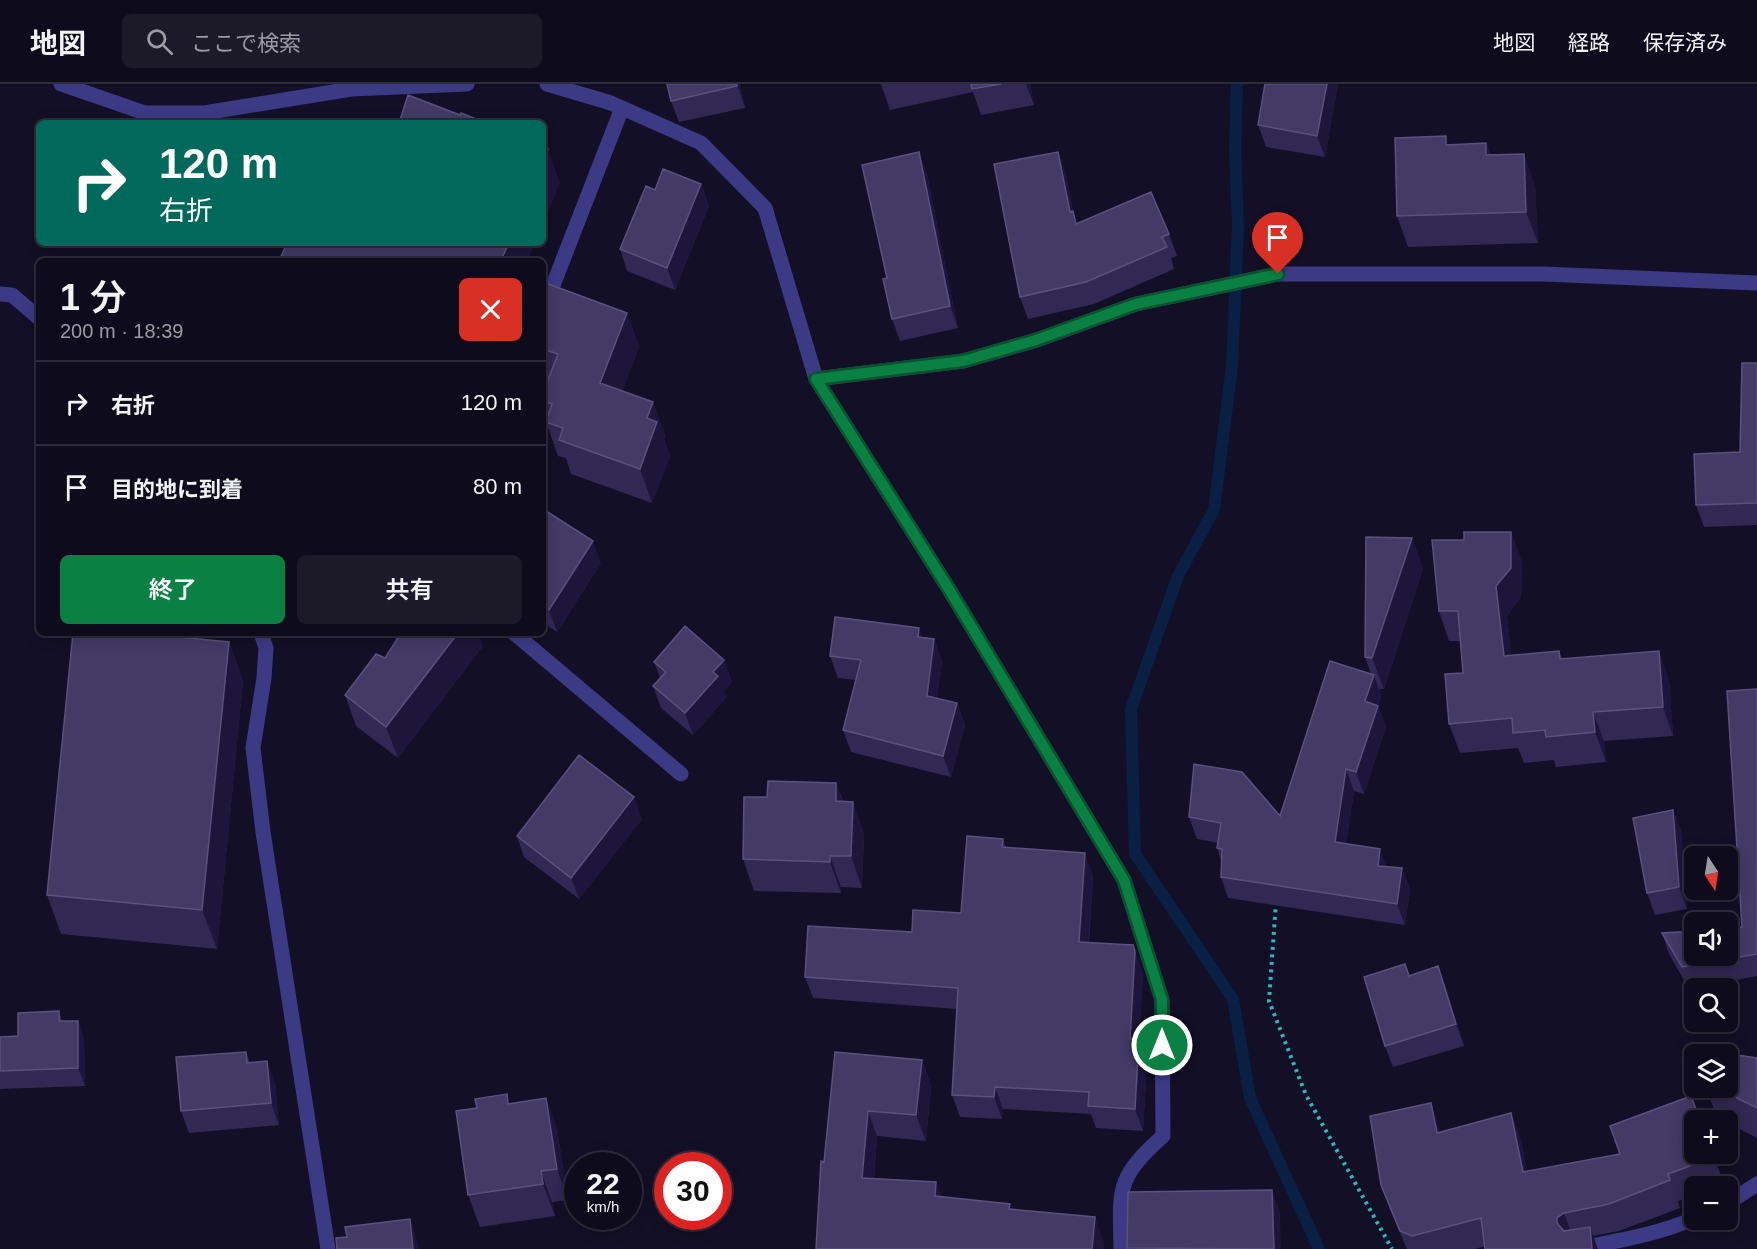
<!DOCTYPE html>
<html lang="ja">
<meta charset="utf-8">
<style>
body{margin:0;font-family:Arial,"Noto Sans JP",sans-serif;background:#1c1929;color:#f1f3f6;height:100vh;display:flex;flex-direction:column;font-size:22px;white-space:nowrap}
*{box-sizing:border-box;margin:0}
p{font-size:20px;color:#9b9ba3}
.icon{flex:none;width:33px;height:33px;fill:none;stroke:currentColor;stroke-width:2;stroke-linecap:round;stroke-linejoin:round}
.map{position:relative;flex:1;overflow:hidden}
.side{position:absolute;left:36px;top:174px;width:510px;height:378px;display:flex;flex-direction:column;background:#0e0b1c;border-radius:9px;box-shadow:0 3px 15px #0003,0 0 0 2px #2e2b3b}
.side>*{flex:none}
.guide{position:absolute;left:36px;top:36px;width:510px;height:126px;border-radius:9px;box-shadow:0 3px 15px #0003,0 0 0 2px #2e2b3b;background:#00695c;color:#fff;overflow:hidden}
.needle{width:39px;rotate:168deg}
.fabs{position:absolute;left:1684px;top:762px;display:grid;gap:12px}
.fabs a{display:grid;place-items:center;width:54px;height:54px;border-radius:9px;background:#0e0b1c;box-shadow:0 3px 15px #0003,0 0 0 2px #2e2b3b;font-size:30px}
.speed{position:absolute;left:564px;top:1068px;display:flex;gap:12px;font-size:30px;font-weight:700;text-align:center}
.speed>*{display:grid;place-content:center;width:78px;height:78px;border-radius:50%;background:#0e0b1c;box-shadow:0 3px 15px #0003,0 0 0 2px #2e2b3b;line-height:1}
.speed small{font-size:15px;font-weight:400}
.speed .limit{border:9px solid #d22;background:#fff;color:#111}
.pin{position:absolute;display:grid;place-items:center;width:51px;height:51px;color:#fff;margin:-62px -26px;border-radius:50% 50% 50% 0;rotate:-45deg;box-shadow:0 0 6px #0007}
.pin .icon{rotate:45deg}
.me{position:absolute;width:66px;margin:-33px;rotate:0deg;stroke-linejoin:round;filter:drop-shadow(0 0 4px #0008)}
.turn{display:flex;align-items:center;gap:21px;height:126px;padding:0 24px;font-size:27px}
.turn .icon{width:78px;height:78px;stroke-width:2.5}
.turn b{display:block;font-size:42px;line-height:51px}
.round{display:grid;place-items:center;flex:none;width:63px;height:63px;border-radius:9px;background:#1c1929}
.headline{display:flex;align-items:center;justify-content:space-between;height:102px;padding:0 24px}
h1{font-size:36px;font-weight:600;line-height:45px}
.primary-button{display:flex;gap:12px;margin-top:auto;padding:12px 24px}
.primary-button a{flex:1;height:69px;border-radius:9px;background:#0b8043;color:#fff;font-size:24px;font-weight:600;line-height:69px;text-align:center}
.primary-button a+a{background:#1c1929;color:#f1f3f6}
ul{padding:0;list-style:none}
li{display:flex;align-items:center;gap:18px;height:84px;padding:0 24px;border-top:2px solid #2e2b3b}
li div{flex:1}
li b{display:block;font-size:22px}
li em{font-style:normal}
header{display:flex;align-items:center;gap:36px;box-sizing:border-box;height:84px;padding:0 30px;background:#0e0b1c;border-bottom:2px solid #2e2b3b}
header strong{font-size:28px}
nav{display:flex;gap:33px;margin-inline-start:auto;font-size:21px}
.search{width:420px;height:54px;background:#1c1929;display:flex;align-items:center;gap:15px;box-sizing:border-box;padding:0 21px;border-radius:9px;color:#9b9ba3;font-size:22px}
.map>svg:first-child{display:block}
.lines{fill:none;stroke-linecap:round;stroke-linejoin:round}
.stream{stroke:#0a1f44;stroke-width:12}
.path{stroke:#2fb8b0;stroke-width:4;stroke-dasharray:3 4.5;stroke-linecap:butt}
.minor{stroke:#3d3a85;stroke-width:15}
.wall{fill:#312854}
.shaded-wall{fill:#1d163a}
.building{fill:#433a66;stroke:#5a527e;stroke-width:1.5}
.route-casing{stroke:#07532c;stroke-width:15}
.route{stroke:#0b8043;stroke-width:10}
</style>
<header>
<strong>地図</strong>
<div class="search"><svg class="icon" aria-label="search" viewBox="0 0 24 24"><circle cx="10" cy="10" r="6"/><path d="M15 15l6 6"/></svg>ここで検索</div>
<nav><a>地図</a><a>経路</a><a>保存済み</a></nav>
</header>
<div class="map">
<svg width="1757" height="1165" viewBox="0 0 1757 1165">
<rect width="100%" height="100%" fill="#130f26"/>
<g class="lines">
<!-- stream -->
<path class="stream" d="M 1237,0 L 1235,65 L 1238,141 L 1232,282 L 1214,426 L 1178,492 L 1131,625 L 1135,770 L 1233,915 L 1250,1014 L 1319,1165"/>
<!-- path -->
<path class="path" d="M 1276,818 L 1269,917 L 1306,1011 L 1392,1165"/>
<!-- minor -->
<path class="minor" d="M 61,0 L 145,29 L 204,29 L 351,5 L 467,0
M 547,0 L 611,19 L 701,59 L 765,124 L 816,295 L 947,502 L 1124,796 L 1162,916 L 1163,1052 C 1115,1095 1120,1105 1121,1165
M 0,210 L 12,211 L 39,234
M 543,227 L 622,24
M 816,295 L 963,277 L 1037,256 L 1136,220 L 1278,190 L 1543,190 L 1757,199
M 261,549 L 266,564 L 264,594 L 253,664 L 263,748 L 328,1165
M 514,549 L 681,690
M 1728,1119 L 1757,1100
M 1576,1165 C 1616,1157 1657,1151 1695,1134"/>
</g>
<!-- wall -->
<path class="wall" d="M 667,0 L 740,0 L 745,24 L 679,38 L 671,17 Z
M 881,0 L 1030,0 L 1034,21 L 981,31 L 973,8 L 890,26 Z
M 1338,0 L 1325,73 L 1266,63 L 1258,41 Z
M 1486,59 L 1491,71 L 1535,101 L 1538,159 L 1408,163 L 1397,132 L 1449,61 Z
M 927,90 L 958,244 L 900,257 L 892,235 L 887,194 Z
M 1066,90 L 1074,132 L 1077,140 L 1169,150 L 1177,172 L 1171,174 L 1174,185 L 1094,220 L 1028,235 L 1020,213 Z
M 701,100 L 709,122 L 675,206 L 627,187 L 620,165 L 655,106 Z
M 543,198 L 627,229 L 639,263 L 622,307 L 653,318 L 665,352 L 664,356 L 670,372 L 652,419 L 571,390 L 566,374 L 558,372 L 546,338 L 547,334 L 543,322 L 543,308 L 548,296 L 543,294 Z
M 1757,279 L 1757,441 L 1704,443 L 1696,421 L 1740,368 Z
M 543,425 L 601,479 L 557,548 L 543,539 Z
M 1511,448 L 1522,478 L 1521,513 L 1507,532 L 1511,571 L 1559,567 L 1562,574 L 1669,596 L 1673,652 L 1604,657 L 1606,678 L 1556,683 L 1554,676 L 1524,679 L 1518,664 L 1460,669 L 1449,640 L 1463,589 L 1460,557 L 1449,557 L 1439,527 L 1464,456 Z
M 1412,454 L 1423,485 L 1384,605 L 1379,605 L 1381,612 L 1378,622 L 1386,643 L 1364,710 L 1354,707 L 1346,760 L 1387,783 L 1402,784 L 1410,806 L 1405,841 L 1228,814 L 1221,793 L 1221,776 L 1217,764 L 1218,759 L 1197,755 L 1189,733 L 1280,732 L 1371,590 L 1365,573 Z
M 923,553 L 934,555 L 942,577 L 937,614 L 957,619 L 965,641 L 951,693 L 851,668 L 843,646 L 856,596 L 838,594 L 830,572 Z
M 229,558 L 243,597 L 217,865 L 61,850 L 47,811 Z
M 483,562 L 398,674 L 356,642 L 345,611 Z
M 724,576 L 732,598 L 724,607 L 726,614 L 693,651 L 661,624 L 653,602 L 660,594 L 654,578 Z
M 1757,605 L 1757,892 L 1689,905 L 1669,870 L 1662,849 L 1742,843 Z
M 836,699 L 843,717 L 864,749 L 862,804 L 841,803 L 841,809 L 754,807 L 743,775 L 767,713 Z
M 1673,726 L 1681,747 L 1687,825 L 1655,831 L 1647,809 Z
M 642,735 L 579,815 L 524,773 L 517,752 Z
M 1003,755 L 1006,764 L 1093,791 L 1089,858 L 1143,889 L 1139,956 L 1147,977 L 1143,1047 L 1096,1044 L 1091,1030 L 1003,1025 L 1002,1035 L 960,1033 L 952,1011 L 957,925 L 813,914 L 805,893 L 912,848 L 961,829 Z
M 1409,891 L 1446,904 L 1464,962 L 1393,983 L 1385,962 Z
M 59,927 L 62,937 L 78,937 L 84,955 L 85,1002 L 0,1005 L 0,953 L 18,952 Z
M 246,968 L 250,979 L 275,999 L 279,1041 L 189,1049 L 181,1027 Z
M 835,968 L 922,976 L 931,1002 L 926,1057 L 877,1052 L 874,1094 L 936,1098 L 941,1112 L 1012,1125 L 1104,1159 L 816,1165 Z
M 1757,974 L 1757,1054 L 1728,1039 L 1728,1036 L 1723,1036 L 1717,1033 L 1706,1004 L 1728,1004 Z
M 546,1014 L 557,1045 L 568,1116 L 552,1118 L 555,1132 L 480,1143 L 468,1111 L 510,1020 Z
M 1511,1029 L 1521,1056 L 1527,1088 L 1713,1070 L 1724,1100 L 1717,1102 L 1695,1102 L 1695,1111 L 1678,1117 L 1680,1124 L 1619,1147 L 1593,1152 L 1485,1162 L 1475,1165 L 1407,1165 L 1391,1128 L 1381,1101 L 1441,1048 Z"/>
<!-- shaded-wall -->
<path class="shaded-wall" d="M 737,0 L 740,0 L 745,24 Z
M 1026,0 L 1030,0 L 1034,21 Z
M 1327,0 L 1338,0 L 1325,73 L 1317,52 Z
M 1486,59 L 1498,91 L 1486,71 Z
M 548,65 L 560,99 L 543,141 L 543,77 Z
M 919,68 L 927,90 L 958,244 L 950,222 Z
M 1058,68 L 1066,90 L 1074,132 L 1080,149 L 1070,128 Z
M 1524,70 L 1535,101 L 1538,159 L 1526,128 Z
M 701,100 L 709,122 L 675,206 L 667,184 Z
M 509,159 L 535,159 L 528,177 L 505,177 L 503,172 Z
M 627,229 L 639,263 L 613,333 L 600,299 Z
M 653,318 L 665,352 L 664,356 L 670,372 L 652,419 L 640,385 L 647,334 Z
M 1511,448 L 1522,478 L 1521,513 L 1507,532 L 1515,601 L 1504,572 L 1496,502 Z
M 1412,454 L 1423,485 L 1384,605 L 1372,574 Z
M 593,457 L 601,479 L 557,548 L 549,526 Z
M 919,544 L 927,566 L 918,553 Z
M 458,549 L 478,549 L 483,562 L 398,674 L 386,643 Z
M 934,555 L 942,577 L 935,633 L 927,612 Z
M 229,558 L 243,597 L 217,865 L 202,826 Z
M 1659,567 L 1669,596 L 1673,652 L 1663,623 Z
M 724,576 L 732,598 L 724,607 L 726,614 L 693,651 L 685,629 L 713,588 Z
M 1374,591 L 1381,612 L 1372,639 L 1365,617 Z
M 957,619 L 965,641 L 951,693 L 943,672 Z
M 1378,622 L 1386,643 L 1364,710 L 1356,688 Z
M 1593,628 L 1604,657 L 1606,678 L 1595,648 Z
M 1346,685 L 1354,707 L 1343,780 L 1335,758 Z
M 836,699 L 847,730 L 836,717 Z
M 634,713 L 642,735 L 579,815 L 571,794 Z
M 853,718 L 864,749 L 862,804 L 851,772 Z
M 1673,726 L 1681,747 L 1687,825 L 1679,803 Z
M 1380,765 L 1388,786 L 1378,782 Z
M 1085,769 L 1093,791 L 1087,879 L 1079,858 Z
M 830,772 L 841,803 L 841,809 L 830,778 Z
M 1402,784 L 1410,806 L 1405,841 L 1397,820 Z
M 1133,861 L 1143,889 L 1139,956 L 1147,977 L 1143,1047 L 1135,1025 L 1130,955 Z
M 1438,882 L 1446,904 L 1464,962 L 1456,940 Z
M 78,937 L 84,955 L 85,1002 L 78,984 Z
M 922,976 L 931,1002 L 926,1057 L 916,1031 Z
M 267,977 L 275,999 L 279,1041 L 271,1019 Z
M 995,1003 L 1003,1025 L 1002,1035 L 994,1013 Z
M 546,1014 L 557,1045 L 568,1116 L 557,1085 Z
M 1431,1019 L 1440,1046 L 1447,1076 L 1437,1049 Z
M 868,1027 L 877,1052 L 872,1119 L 862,1094 Z
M 1511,1029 L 1521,1056 L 1532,1115 L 1523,1088 Z
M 541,1087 L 552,1118 L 555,1132 L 543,1100 Z
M 936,1098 L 945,1124 L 935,1112 Z
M 1272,1106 L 1280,1128 L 1281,1165 L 1274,1165 Z
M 1564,1129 L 1574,1156 L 1567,1161 L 1557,1139 L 1557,1134 Z
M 1095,1133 L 1104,1159 L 1104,1165 L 1092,1165 Z
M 410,1135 L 417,1156 L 419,1165 L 413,1165 Z
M 1590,1143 L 1598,1165 L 1592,1165 Z"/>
<!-- building -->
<path class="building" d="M 667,0 L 737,0 L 737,2 L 671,17 Z
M 971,0 L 1001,0 L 972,5 Z
M 1265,0 L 1327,0 L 1317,52 L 1258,41 Z
M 408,11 L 460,31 L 461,29 L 486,39 L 399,39 Z
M 1446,52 L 1446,61 L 1486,59 L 1486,71 L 1524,70 L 1526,128 L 1397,132 L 1395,54 Z
M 543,63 L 548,65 L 543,77 Z
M 919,68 L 950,222 L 892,235 L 883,195 L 887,194 L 862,81 Z
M 1058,68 L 1070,128 L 1073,127 L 1076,140 L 1151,108 L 1169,150 L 1162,153 L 1167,163 L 1086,198 L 1020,213 L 994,80 Z
M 663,85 L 701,100 L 667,184 L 620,165 L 646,102 L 655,106 Z
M 287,159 L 509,159 L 503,172 L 515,177 L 279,177 Z
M 543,198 L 627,229 L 600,299 L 653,318 L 647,334 L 657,338 L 640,385 L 559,356 L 563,344 L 546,338 L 552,320 L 543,316 L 543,308 L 558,270 L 543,265 Z
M 1742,279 L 1757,279 L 1757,419 L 1696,421 L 1694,370 L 1740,368 Z
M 543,425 L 593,457 L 549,526 L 543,522 Z
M 1464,448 L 1511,448 L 1511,484 L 1496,502 L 1504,572 L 1559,567 L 1560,575 L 1659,567 L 1663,623 L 1593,628 L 1595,648 L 1546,653 L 1545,646 L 1513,649 L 1512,634 L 1449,640 L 1445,590 L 1463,589 L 1458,527 L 1439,527 L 1432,456 L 1464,456 Z
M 1366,453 L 1412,454 L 1372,574 L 1365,573 Z
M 835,533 L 919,544 L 918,553 L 934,555 L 927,612 L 957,619 L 943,672 L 843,646 L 861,576 L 830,572 Z
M 685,542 L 724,576 L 713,588 L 718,592 L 685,629 L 653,602 L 666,588 L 654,578 Z
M 73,549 L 137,549 L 229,558 L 202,826 L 47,811 Z
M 401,549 L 458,549 L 386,643 L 345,611 L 376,570 L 385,574 Z
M 1330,577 L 1374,591 L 1365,617 L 1378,622 L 1356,688 L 1346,685 L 1335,758 L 1380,765 L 1378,782 L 1402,784 L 1397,820 L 1221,793 L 1222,765 L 1217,764 L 1221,739 L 1189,733 L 1194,680 L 1242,688 L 1280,732 Z
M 1757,605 L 1757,870 L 1682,883 L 1662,849 L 1695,847 L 1695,872 L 1728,872 L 1728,844 L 1742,843 L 1727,607 Z
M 579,671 L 634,713 L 571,794 L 517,752 Z
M 768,697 L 836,699 L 836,717 L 853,718 L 851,772 L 830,772 L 830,778 L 743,775 L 744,713 L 767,713 Z
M 1673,726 L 1679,803 L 1647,809 L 1633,734 Z
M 967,752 L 1003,755 L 1002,763 L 1085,769 L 1079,858 L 1133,861 L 1135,867 L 1130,955 L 1139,955 L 1135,1025 L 1088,1022 L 1089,1008 L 995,1003 L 994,1013 L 952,1011 L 958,904 L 805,893 L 808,842 L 912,848 L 913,826 L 961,829 Z
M 1405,880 L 1409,892 L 1438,882 L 1456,940 L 1385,962 L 1364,893 Z
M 59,927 L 59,937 L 78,937 L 78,984 L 0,987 L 0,953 L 18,952 L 18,929 Z
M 246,968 L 247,979 L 267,977 L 271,1019 L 181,1027 L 176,973 Z
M 835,968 L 922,976 L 916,1031 L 868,1027 L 862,1094 L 936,1098 L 935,1112 L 1010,1120 L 1009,1125 L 1095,1133 L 1092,1165 L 816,1165 L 821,1077 L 824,1078 Z
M 1718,968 L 1757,974 L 1757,1024 L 1717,1004 L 1728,1004 L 1728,970 L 1719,970 Z
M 507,1010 L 508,1020 L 546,1014 L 557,1085 L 541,1087 L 543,1100 L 468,1111 L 456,1027 L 477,1024 L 475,1015 Z
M 1691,1012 L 1700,1036 L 1695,1036 L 1695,1070 L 1713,1070 L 1714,1073 L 1668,1090 L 1670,1096 L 1609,1120 L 1564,1129 L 1557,1134 L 1557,1139 L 1564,1147 L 1590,1143 L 1592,1165 L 1485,1165 L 1481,1134 L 1412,1152 L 1400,1147 L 1381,1101 L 1370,1032 L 1431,1019 L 1437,1049 L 1511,1029 L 1523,1088 L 1620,1070 L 1610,1042 Z
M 1272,1106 L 1274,1165 L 1127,1164 L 1128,1108 Z
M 410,1135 L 413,1165 L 337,1165 L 336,1154 L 347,1153 L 345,1143 Z"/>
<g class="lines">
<!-- route casing -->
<g class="route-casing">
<path id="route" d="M 1162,961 L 1162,916 L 1124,796 L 947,502 L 816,295 L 963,277 L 1036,256 L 1136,220 L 1278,190"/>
</g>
<!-- route -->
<use href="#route" class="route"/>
</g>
</svg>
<div class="fabs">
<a><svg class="needle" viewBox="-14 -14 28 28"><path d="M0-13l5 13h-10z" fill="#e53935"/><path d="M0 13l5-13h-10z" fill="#9b9ba3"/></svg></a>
<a><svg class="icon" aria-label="sound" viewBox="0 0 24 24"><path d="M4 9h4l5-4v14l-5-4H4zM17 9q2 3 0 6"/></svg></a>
<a><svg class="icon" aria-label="search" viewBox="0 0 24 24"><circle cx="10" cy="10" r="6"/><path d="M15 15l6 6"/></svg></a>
<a><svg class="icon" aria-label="layers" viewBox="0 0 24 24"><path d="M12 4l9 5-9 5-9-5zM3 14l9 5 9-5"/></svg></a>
<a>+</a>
<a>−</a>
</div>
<div class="speed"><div>22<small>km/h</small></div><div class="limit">30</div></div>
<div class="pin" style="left:1278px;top:190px;background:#d93025"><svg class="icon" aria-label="arrive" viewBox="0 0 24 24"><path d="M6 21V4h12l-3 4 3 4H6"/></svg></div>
<svg class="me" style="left:1162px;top:961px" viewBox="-20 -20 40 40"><circle r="17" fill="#0b8043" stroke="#fff" stroke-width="3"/><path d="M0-11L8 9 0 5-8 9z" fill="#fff"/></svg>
<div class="guide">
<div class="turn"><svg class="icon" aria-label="right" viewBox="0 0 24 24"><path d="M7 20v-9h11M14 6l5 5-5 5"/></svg><div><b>120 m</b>右折</div></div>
</div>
<section class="side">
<div class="headline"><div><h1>1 分</h1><p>200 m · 18:39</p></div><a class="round" style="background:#d93025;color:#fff"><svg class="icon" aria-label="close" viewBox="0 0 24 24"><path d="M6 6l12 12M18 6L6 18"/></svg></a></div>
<ul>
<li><svg class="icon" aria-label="right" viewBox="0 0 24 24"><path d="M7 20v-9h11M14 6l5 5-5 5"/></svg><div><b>右折</b></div><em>120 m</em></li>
<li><svg class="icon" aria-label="arrive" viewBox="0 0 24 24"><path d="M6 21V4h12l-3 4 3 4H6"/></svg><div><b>目的地に到着</b></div><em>80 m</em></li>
</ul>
<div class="primary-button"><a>終了</a><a>共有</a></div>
</section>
</div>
